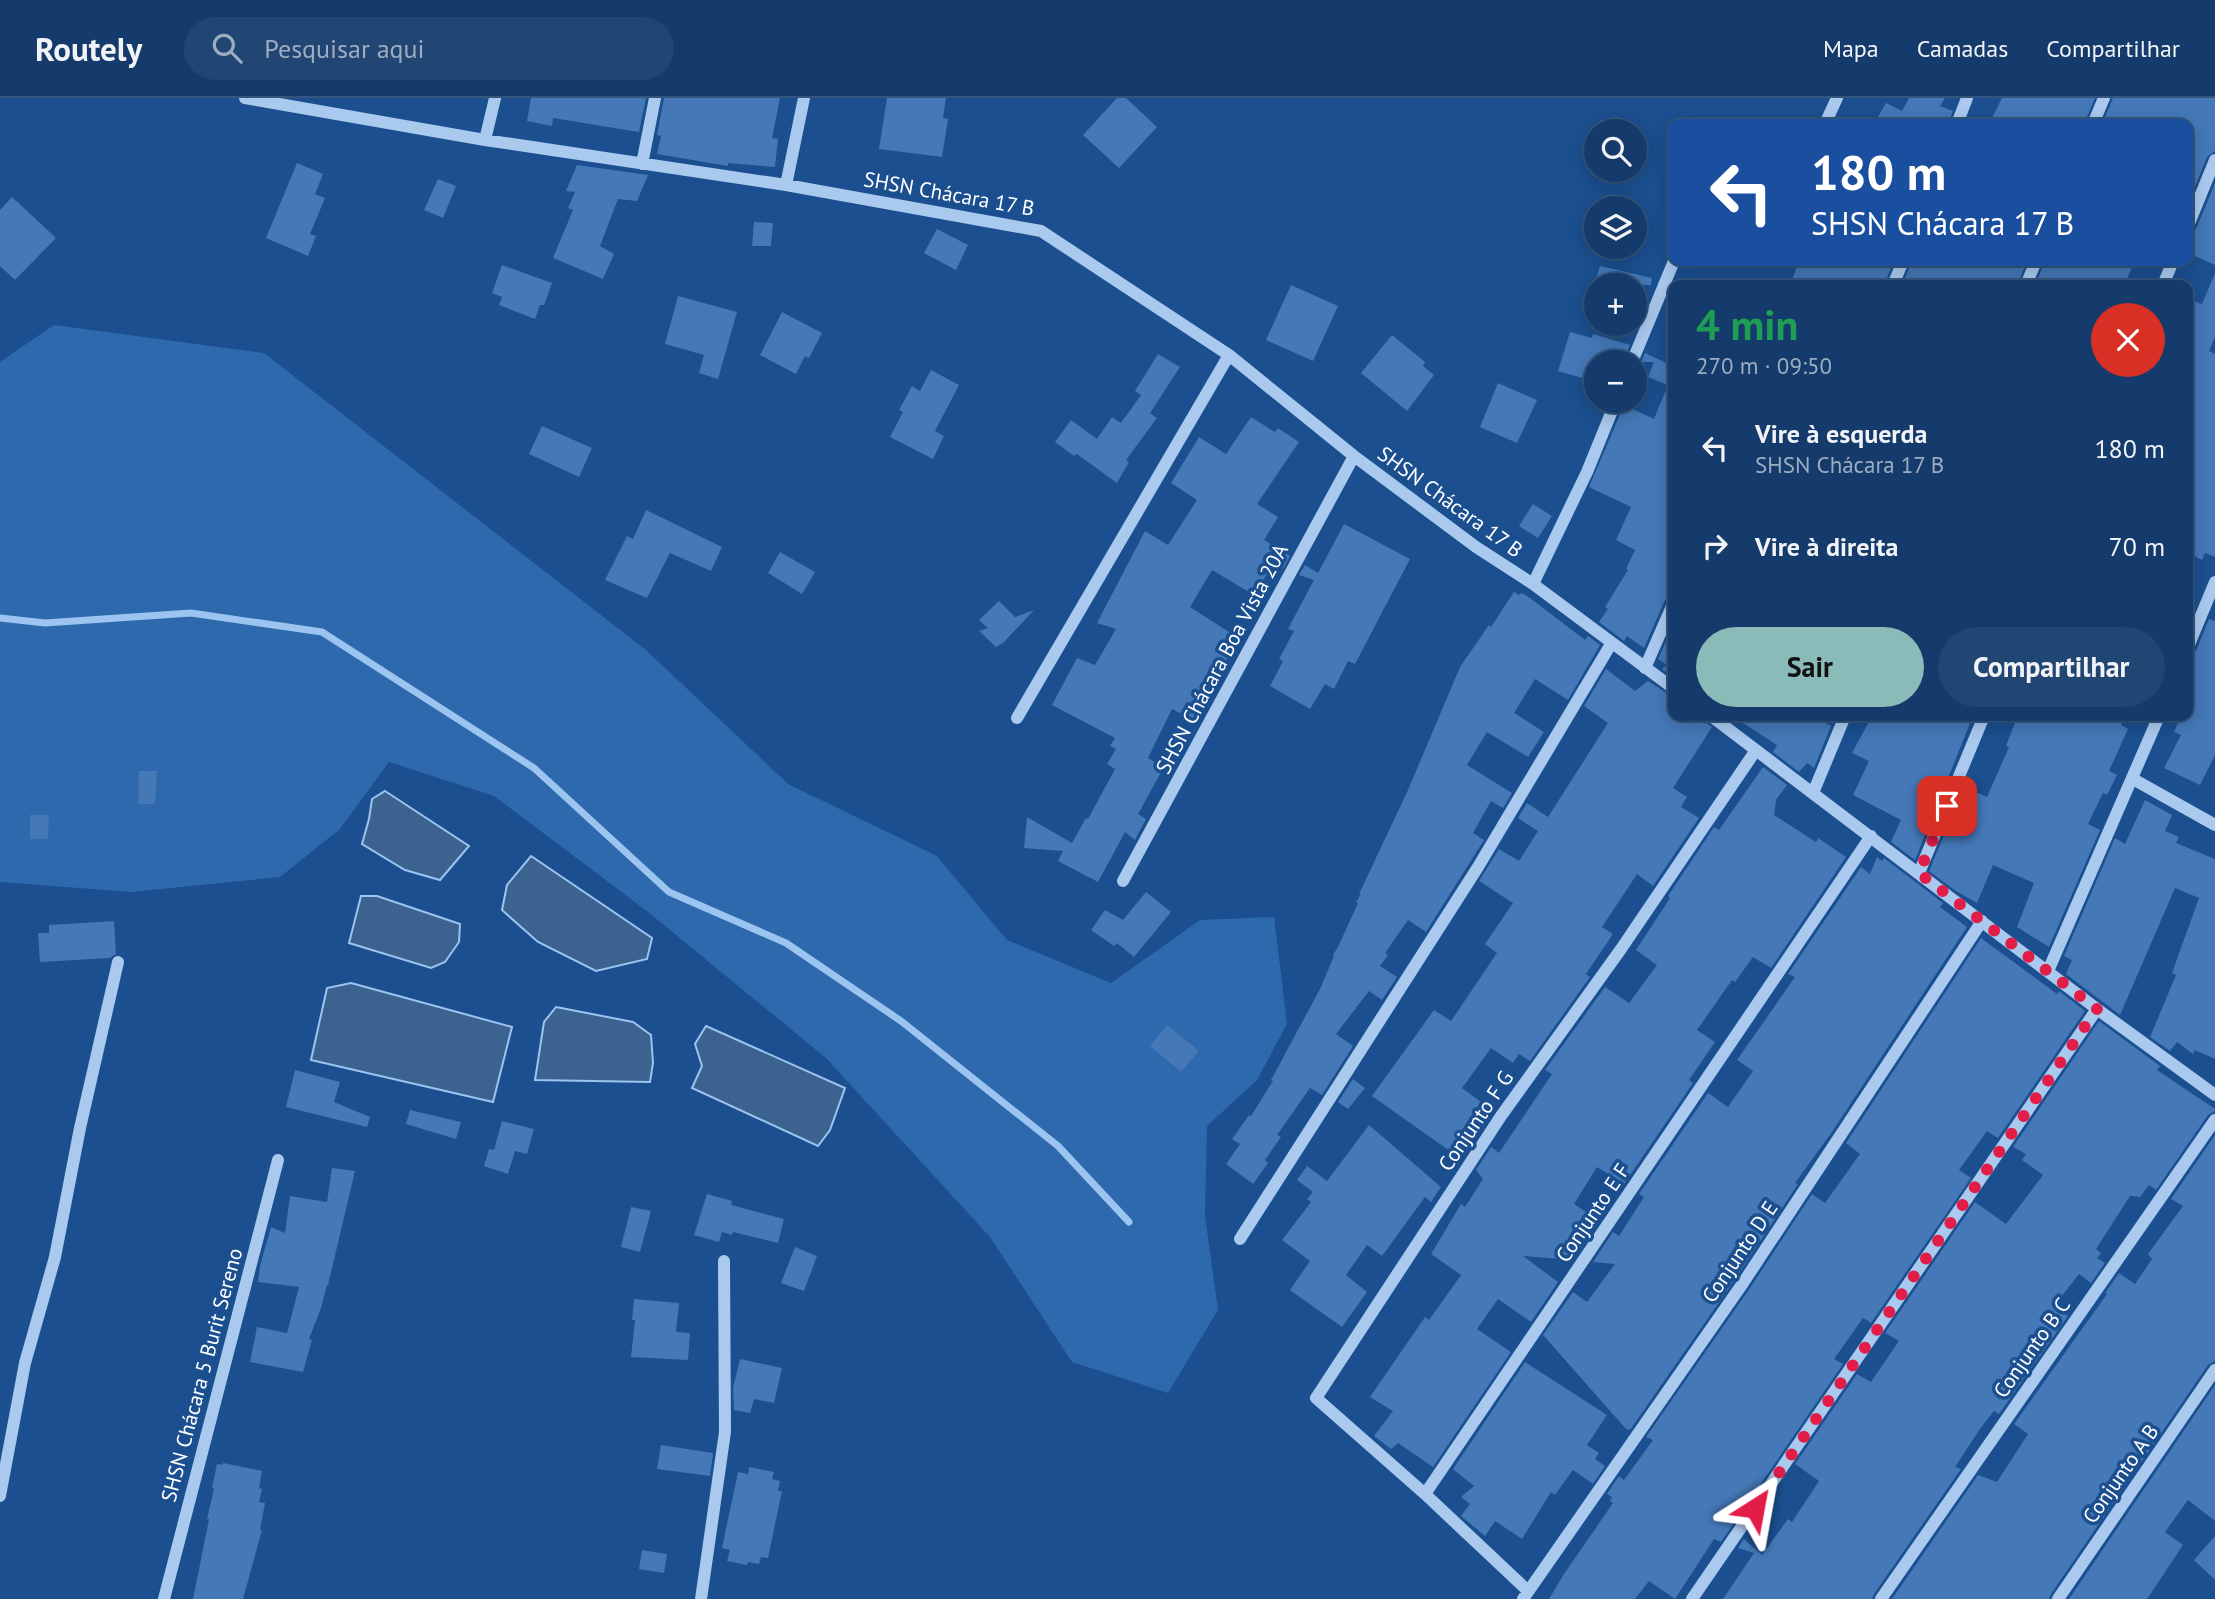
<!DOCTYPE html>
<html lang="pt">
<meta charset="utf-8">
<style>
body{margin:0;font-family:"PT Sans",sans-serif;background:#214673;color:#f1f3f6;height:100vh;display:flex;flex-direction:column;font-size:26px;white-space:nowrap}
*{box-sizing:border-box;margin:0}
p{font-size:23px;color:#9dadc1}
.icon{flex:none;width:38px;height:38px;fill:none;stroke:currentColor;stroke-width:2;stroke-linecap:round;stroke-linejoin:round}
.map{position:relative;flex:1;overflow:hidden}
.drawer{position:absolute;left:1668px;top:182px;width:525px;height:441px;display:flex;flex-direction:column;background:#143b6b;border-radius:14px;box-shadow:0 4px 18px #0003,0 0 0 2px #33557e}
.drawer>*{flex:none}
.guide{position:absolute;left:1668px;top:21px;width:525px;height:147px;border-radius:14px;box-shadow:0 4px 18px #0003,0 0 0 2px #33557e;background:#1a4fa0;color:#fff;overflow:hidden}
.buttons{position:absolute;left:1584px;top:21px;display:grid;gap:14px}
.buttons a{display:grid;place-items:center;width:63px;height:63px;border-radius:50%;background:#143b6b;box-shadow:0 4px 18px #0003,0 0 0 2px #33557e;font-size:35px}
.pin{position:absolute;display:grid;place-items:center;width:60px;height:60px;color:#fff;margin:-30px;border-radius:14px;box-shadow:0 4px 10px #0006}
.me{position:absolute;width:77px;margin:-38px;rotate:34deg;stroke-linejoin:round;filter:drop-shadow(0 0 5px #0008)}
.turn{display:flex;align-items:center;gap:24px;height:147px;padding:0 28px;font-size:32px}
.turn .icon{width:91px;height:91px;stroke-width:2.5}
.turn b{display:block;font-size:49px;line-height:60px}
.round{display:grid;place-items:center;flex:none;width:74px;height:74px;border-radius:37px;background:#214673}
.summary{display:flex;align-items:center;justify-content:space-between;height:119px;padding:0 28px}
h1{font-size:42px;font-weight:600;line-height:52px;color:#1e9e55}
.primary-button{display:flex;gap:14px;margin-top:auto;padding:14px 28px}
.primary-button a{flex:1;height:80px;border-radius:42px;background:#8bbbb9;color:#111;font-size:28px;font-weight:600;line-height:80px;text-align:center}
.primary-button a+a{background:#214673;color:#f1f3f6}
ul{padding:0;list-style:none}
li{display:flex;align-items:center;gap:21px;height:98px;padding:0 28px}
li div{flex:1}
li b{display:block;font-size:26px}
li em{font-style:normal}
header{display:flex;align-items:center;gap:42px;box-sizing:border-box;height:98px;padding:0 35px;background:#143b6b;border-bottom:2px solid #33557e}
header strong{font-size:33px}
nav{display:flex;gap:38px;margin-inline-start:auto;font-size:24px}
.search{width:490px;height:63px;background:#214673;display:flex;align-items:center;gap:18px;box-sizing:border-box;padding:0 24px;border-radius:38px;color:#9dadc1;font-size:26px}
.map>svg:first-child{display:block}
.green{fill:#2e69ad}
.water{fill:#3c6290;stroke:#9cc4f0;stroke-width:2}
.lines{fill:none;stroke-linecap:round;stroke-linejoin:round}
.stream{stroke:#9cc4f0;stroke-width:7}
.building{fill:#4478b7}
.minor{stroke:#a9c9ee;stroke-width:12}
.route{stroke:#e11d48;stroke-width:12;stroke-dasharray:0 21.6}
.labels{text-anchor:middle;stroke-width:7;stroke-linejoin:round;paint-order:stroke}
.street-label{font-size:21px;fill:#fff;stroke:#1b4f8f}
</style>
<header>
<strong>Routely</strong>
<div class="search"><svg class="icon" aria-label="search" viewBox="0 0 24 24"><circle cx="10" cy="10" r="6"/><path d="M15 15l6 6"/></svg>Pesquisar aqui</div>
<nav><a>Mapa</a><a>Camadas</a><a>Compartilhar</a></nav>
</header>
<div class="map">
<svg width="2215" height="1501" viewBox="0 0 2215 1501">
<rect width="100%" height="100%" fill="#1b4f8f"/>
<!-- green -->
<path class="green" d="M 54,227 L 264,255 L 646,552 L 788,686 L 937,758 L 1007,842 L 1111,885 L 1200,822 L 1274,819 L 1287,926 L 1257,982 L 1207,1028 L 1205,1118 L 1218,1212 L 1168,1295 L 1072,1264 L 990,1139 L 826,960 L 648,814 L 494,698 L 389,664 L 340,731 L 280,779 L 131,794 L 0,784 L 0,264 Z"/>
<!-- water -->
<path class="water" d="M 385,693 L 469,748 L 440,782 L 405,772 L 362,746 L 369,721 L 372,701 Z
M 531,758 L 652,840 L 647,861 L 596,873 L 538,844 L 502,812 L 507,787 Z
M 361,798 L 377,798 L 460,826 L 459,844 L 445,864 L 431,870 L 349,845 Z
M 351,885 L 512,929 L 493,1004 L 311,962 L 327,890 Z
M 556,909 L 633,924 L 651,937 L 653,965 L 650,984 L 535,982 L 544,924 Z
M 706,928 L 845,990 L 830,1032 L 818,1048 L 692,990 L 702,968 L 695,946 Z"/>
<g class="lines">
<!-- stream -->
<path class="stream" d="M 0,520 L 45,525 L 191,515 L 322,534 L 534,670 L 669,794 L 786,845 L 901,923 L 1058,1048 L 1129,1124"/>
</g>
<!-- building -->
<path class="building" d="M 531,0 L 646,0 L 639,34 L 553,20 L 552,28 L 527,23 Z
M 664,0 L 780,0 L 772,40 L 778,41 L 775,69 L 728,65 L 728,68 L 657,56 L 661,38 L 657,37 Z
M 887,0 L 946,0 L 943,20 L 948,21 L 942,59 L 879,51 Z
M 1117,0 L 1126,0 L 1157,29 L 1119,70 L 1083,37 Z
M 1909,0 L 1945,0 L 1940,8 L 1953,13 L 1948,26 L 1874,26 L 1886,5 L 1902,13 Z
M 2002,0 L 2095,0 L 2084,26 L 1989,26 Z
M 2113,0 L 2215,0 L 2215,53 L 2207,59 L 2188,106 L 2188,26 L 2102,26 Z
M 297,65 L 323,76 L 315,96 L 325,100 L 310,136 L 316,138 L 308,158 L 266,140 Z
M 577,67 L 648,77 L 637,103 L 618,101 L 600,148 L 614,156 L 603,181 L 553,160 L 573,112 L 568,110 L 575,94 L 566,93 Z
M 438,81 L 456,88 L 443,120 L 424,112 Z
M 2215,85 L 2215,167 L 2188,155 L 2188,137 L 2193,135 L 2196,131 Z
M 12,99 L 56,140 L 15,182 L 0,168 L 0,112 Z
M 754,124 L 773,125 L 771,148 L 752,148 Z
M 937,131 L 968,147 L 956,172 L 924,155 Z
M 1799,163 L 1894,163 L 1884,187 L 1790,187 Z
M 1912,163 L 2027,163 L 2017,187 L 1902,187 Z
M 2045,163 L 2135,163 L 2124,187 L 2035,187 Z
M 502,167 L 552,185 L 544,207 L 540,207 L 535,221 L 499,207 L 502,199 L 492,195 Z
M 1600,168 L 1652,180 L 1651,187 L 1594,187 Z
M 2215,175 L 2215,239 L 2209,253 L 2215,256 L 2215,459 L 2205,455 L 2202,462 L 2188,455 L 2188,201 L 2202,206 Z
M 1291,187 L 1338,208 L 1313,263 L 1266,242 Z
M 678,198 L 737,214 L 718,281 L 699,275 L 704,257 L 665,246 Z
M 782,214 L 822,235 L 809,260 L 805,258 L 796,276 L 760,257 Z
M 1570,234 L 1592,240 L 1593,236 L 1630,247 L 1623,264 L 1596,264 L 1596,284 L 1558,273 Z
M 1392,237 L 1425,264 L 1423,268 L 1434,277 L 1407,313 L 1361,275 Z
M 1645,255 L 1673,268 L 1673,497 L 1665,502 L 1644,550 L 1627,538 L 1624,543 L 1599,524 L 1608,511 L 1605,509 L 1628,472 L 1626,471 L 1635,452 L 1616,442 L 1631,409 L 1589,389 L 1624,307 L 1654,321 L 1668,287 L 1648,279 L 1654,264 L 1641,264 Z
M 1158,256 L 1180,269 L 1150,315 L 1157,320 L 1126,362 L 1129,364 L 1117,385 L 1077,356 L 1074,358 L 1055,344 L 1071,322 L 1097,341 L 1112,319 L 1121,325 L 1141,297 L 1135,293 Z
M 931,272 L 959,287 L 935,333 L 944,338 L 933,361 L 890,339 L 903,314 L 899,312 L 912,288 L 920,293 Z
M 1498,285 L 1537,302 L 1517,345 L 1480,329 Z
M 1251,319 L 1275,334 L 1278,330 L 1299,344 L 1257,406 L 1278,419 L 1264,442 L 1290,458 L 1283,471 L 1272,468 L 1254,497 L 1212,472 L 1190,509 L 1240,541 L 1210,588 L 1217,592 L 1199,625 L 1172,611 L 1148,660 L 1164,669 L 1138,716 L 1146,721 L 1135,742 L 1125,734 L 1098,784 L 1058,763 L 1063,753 L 1024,750 L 1027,719 L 1072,745 L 1086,720 L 1088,721 L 1115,671 L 1107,666 L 1116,651 L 1110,648 L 1115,640 L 1052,607 L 1077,560 L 1095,567 L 1116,531 L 1097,525 L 1145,433 L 1168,447 L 1197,402 L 1171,385 L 1199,339 L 1226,356 Z
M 542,328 L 592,350 L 579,379 L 529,356 Z
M 1533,406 L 1552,418 L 1538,440 L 1519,428 Z
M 646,412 L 722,449 L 711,473 L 670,455 L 647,500 L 605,482 L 627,438 L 633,441 Z
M 1344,426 L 1410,461 L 1355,566 L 1348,563 L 1334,591 L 1325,586 L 1310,611 L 1270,588 L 1283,563 L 1279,561 L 1294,533 L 1288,531 L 1314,482 L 1299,477 L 1305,467 L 1318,475 Z
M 780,454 L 815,474 L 802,496 L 768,475 Z
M 1514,494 L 1519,497 L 1522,495 L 1530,500 L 1585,542 L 1588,538 L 1600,547 L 1568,602 L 1535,581 L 1514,615 L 1544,634 L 1528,659 L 1487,634 L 1467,667 L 1512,695 L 1503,710 L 1491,703 L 1473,735 L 1484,742 L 1426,834 L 1408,822 L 1385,855 L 1388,857 L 1380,868 L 1397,879 L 1382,902 L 1369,893 L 1336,936 L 1353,948 L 1322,997 L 1310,990 L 1277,1037 L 1281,1039 L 1265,1062 L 1268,1065 L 1253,1086 L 1226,1066 L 1240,1046 L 1232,1041 L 1249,1017 L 1251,1018 L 1273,983 L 1271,982 L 1320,891 L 1334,858 L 1333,857 L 1338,849 L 1358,805 L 1356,804 L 1361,796 L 1359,796 L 1408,692 L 1460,569 L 1489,527 L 1491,529 Z
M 999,503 L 1015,519 L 1034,512 L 1003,545 L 996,549 L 979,533 L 988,530 L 979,522 Z
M 2209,521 L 2215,523 L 2215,657 L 2200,687 L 2164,670 L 2181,637 L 2174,634 L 2181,618 L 2188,618 L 2188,558 L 2196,553 Z
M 1673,528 L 1673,579 L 1662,571 L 1667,567 L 1658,561 Z
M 1606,571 L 1635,593 L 1648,583 L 1673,599 L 1673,618 L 1702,618 L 1705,624 L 1712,629 L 1673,690 L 1687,699 L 1681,709 L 1699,720 L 1653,788 L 1637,776 L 1602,829 L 1613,836 L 1586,876 L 1590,879 L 1530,963 L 1519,956 L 1513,965 L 1491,950 L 1462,990 L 1481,1004 L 1465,1029 L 1477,1038 L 1464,1058 L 1458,1051 L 1454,1056 L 1372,998 L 1434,912 L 1451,923 L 1497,855 L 1485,846 L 1513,805 L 1479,783 L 1499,751 L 1519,763 L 1538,733 L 1518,720 L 1527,705 L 1548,719 L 1608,625 L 1584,608 Z
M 1732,618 L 1824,618 L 1822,623 L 1831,628 L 1814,670 L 1807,665 L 1799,674 L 1773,654 L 1777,647 Z
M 1872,618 L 1973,618 L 1915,762 L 1891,744 L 1901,722 L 1853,697 L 1869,663 L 1852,655 Z
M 2020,618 L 2125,618 L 2121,627 L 2128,631 L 2109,673 L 2117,677 L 2107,697 L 2103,695 L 2088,726 L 2100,732 L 2049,849 L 2017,829 L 2034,785 L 1993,767 L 1977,805 L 1956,793 L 1929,773 L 1964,689 L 1987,699 L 2009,649 L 2006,648 L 2016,622 L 2018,623 Z
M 1763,669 L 1787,687 L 1776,702 L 1774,717 L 1816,744 L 1818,740 L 1846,759 L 1771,870 L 1753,859 L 1735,884 L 1732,882 L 1697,932 L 1715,944 L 1689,982 L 1693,985 L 1624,1086 L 1597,1069 L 1574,1106 L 1600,1123 L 1573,1162 L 1523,1158 L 1558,1184 L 1531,1224 L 1498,1201 L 1477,1231 L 1511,1254 L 1433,1369 L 1398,1345 L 1391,1351 L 1374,1338 L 1393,1313 L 1370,1299 L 1425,1219 L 1429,1222 L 1461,1177 L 1431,1156 L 1461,1106 L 1465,1109 L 1483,1081 L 1476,1072 L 1491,1049 L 1499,1055 L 1552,976 L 1545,972 L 1605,889 L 1629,905 L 1657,867 L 1636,852 L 1670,800 L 1668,798 L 1714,729 L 1719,732 Z
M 139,673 L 157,673 L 155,706 L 138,706 Z
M 2145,702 L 2172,717 L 2165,733 L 2179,739 L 2176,745 L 2215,761 L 2215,961 L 2195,952 L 2193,956 L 2177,944 L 2170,953 L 2150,939 L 2176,877 L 2172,875 L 2199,800 L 2175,790 L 2120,917 L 2066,876 L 2072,862 L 2064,858 L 2115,740 L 2125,746 Z
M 30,717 L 49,717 L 48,741 L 30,741 Z
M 1877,759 L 1882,763 L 1884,760 L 1943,805 L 1940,809 L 1967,829 L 1832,1034 L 1795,1085 L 1798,1086 L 1736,1180 L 1630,1332 L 1626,1331 L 1543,1237 L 1573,1194 L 1587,1204 L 1615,1166 L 1593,1164 L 1613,1134 L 1619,1138 L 1644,1099 L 1639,1096 L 1708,995 L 1728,1009 L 1753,973 L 1737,962 L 1795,879 L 1788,876 L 1861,769 L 1870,776 Z
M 1146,794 L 1171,814 L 1134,859 L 1117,845 L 1114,848 L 1091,832 L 1105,812 L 1123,822 Z
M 114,823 L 116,856 L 110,860 L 40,864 L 38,835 L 49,835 L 49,827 Z
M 1981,840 L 2057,896 L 2059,893 L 2085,913 L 1998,1040 L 1987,1033 L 1959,1072 L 1971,1080 L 1871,1225 L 1863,1220 L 1834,1261 L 1843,1266 L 1721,1444 L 1714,1441 L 1675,1501 L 1649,1483 L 1635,1501 L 1549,1501 L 1564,1476 L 1613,1405 L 1610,1403 L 1612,1399 L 1607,1396 L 1619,1378 L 1624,1382 L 1653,1342 L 1646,1339 L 1750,1190 L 1812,1096 L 1825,1105 L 1860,1056 L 1846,1045 Z
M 2099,923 L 2160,968 L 2157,972 L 2215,1011 L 2215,1013 L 2208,1017 L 2156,1092 L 2149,1087 L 2140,1099 L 2130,1098 L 2096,1151 L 2101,1155 L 2097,1160 L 2105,1165 L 2091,1185 L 2079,1176 L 2054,1208 L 2068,1218 L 1999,1316 L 1994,1313 L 1980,1331 L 1955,1369 L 1961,1371 L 1874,1496 L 1872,1501 L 1723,1501 L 1754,1455 L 1738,1450 L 1744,1441 L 1762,1457 L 1788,1421 L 1792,1424 L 1819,1383 L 1795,1366 L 1857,1276 L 1871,1284 L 1899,1243 L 1885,1235 L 1975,1104 L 2006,1126 L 2043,1077 L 2022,1062 L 2026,1056 L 2013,1049 Z
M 1167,927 L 1199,953 L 1181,974 L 1150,948 Z
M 295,972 L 340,984 L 334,1004 L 370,1019 L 367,1029 L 286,1009 Z
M 1353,981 L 1365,990 L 1348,1011 L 1338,1004 Z
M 410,1012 L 461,1024 L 456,1041 L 406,1026 Z
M 502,1023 L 534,1031 L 527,1056 L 515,1053 L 508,1076 L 484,1068 L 489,1051 L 494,1052 Z
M 1369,1027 L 1441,1089 L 1431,1104 L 1425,1099 L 1382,1158 L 1367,1147 L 1346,1177 L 1367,1194 L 1342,1229 L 1290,1192 L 1310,1163 L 1282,1142 L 1311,1104 L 1307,1101 L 1313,1094 L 1297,1082 L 1307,1068 L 1327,1083 Z
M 2215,1037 L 2215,1263 L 2208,1267 L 2051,1496 L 2049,1501 L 1892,1501 L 1978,1377 L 1997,1384 L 2028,1336 L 2014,1326 L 2107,1196 L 2105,1195 L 2119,1175 L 2135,1186 L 2152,1161 L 2148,1156 L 2183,1108 L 2171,1101 Z
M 332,1070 L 355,1073 L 328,1187 L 327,1187 L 321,1210 L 309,1241 L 312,1242 L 303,1274 L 250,1264 L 257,1229 L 287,1235 L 299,1189 L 258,1184 L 260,1168 L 271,1129 L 285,1135 L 290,1098 L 327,1104 Z
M 707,1096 L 732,1103 L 731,1107 L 784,1121 L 778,1145 L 733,1134 L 732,1137 L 722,1134 L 719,1144 L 694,1137 Z
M 631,1109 L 651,1113 L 640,1154 L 621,1149 Z
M 795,1149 L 817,1158 L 804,1193 L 781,1185 Z
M 634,1201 L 679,1205 L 676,1234 L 690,1235 L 688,1262 L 631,1259 L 635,1222 L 632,1222 Z
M 740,1261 L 782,1270 L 774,1305 L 754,1301 L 750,1315 L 734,1312 L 733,1290 Z
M 1525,1264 L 1607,1317 L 1587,1347 L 1599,1355 L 1595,1361 L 1605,1368 L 1593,1386 L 1573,1372 L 1555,1397 L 1551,1394 L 1522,1441 L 1495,1423 L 1485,1438 L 1461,1418 L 1470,1406 L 1461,1399 L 1474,1388 L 1453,1371 Z
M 2215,1287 L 2215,1423 L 2188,1402 L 2165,1434 L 2183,1447 L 2147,1501 L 2069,1501 Z
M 661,1347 L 713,1355 L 710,1378 L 657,1371 Z
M 223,1365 L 262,1373 L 259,1390 L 262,1391 L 259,1404 L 265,1405 L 260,1432 L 262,1432 L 243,1501 L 193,1501 L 209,1421 L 207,1421 L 214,1391 L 212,1390 L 217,1366 L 222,1367 Z
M 749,1369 L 774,1374 L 772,1381 L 780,1383 L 778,1393 L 782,1393 L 768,1460 L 761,1459 L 759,1466 L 748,1464 L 747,1467 L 727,1463 L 730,1452 L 722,1450 L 738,1374 L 748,1376 Z
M 2215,1438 L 2215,1482 L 2194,1462 Z
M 642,1452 L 667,1456 L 664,1475 L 639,1471 Z"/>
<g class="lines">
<!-- minor -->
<path class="minor" d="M 245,0 L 485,42 L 786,87 L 1041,133 L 1229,257 L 1354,358 L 1476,449 L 1533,486 L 1673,590
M 1825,26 L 1837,0
M 1957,26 L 1967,0
M 2093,26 L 2104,0
M 485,42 L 495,0
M 642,66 L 655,0
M 786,87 L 804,0
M 2188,128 L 2215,62
M 1893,187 L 1903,163
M 2026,187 L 2036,163
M 2163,187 L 2173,163
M 1632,264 L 1674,163
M 1533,486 L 1587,374 L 1616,303
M 2188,549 L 2215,484
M 1645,570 L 1673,506
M 1711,618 L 2097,911 L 2215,997
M 1017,620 L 1229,257
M 2133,681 L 2215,727
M 1813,695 L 1845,618
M 1919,775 L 1984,618
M 1123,783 L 1354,358
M 2048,873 L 2159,618
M 1240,1141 L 1478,769 L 1611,546
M 1425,1396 L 1316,1300 L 1501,1018 L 1621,851 L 1756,652
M 0,1398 L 25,1265 L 55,1159 L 80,1030 L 118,864
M 1528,1493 L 1425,1396 L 1871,738
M 164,1501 L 278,1062
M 701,1501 L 725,1334 L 724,1163
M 1523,1501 L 1743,1185 L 1982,823
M 1692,1501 L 2097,911
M 1881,1501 L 2215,1022
M 2058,1501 L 2215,1272"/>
</g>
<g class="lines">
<!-- route -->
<path class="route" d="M 1755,1410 L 2097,911 L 1919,775 L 1947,708"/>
</g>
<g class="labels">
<!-- street labels -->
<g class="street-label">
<text transform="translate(949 96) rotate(10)" y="7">SHSN Chácara 17 B</text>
<text transform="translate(1450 404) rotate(36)" y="7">SHSN Chácara 17 B</text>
<text transform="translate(1222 561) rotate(-62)" y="7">SHSN Chácara Boa Vista 20A</text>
<text transform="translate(1476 1023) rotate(-56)" y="7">Conjunto F G</text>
<text transform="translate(1593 1115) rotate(-56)" y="7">Conjunto E F</text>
<text transform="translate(1740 1154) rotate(-56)" y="7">Conjunto D E</text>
<text transform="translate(2032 1250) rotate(-55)" y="7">Conjunto B C</text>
<text transform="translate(202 1277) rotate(-75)" y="7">SHSN Chácara 5 Burit Sereno</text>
<text transform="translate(2121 1376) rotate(-55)" y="7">Conjunto A B</text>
</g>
</g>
</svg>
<div class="buttons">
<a><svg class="icon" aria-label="search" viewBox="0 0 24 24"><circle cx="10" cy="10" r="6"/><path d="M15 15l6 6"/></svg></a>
<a><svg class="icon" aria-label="layers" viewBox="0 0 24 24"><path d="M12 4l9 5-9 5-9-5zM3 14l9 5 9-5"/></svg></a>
<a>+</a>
<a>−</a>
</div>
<div class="pin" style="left:1947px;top:708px;background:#d93025"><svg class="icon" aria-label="arrive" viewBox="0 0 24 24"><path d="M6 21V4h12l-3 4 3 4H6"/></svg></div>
<svg class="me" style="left:1755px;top:1410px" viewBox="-20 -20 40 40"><path d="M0-17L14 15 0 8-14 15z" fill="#e11d48" stroke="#fff" stroke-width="4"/></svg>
<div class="guide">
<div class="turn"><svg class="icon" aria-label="left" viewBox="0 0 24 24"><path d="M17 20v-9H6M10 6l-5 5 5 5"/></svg><div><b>180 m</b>SHSN Chácara 17 B</div></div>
</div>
<section class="drawer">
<div class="summary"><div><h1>4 min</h1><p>270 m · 09:50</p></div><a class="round" style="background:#d93025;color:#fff"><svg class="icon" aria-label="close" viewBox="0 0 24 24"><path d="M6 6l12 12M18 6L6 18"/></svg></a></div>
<ul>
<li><svg class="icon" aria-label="left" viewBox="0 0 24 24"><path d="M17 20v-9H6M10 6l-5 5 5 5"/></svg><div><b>Vire à esquerda</b><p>SHSN Chácara 17 B</p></div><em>180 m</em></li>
<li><svg class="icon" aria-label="right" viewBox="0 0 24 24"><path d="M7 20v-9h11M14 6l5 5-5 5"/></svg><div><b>Vire à direita</b></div><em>70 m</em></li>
</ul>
<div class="primary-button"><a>Sair</a><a>Compartilhar</a></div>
</section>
</div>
